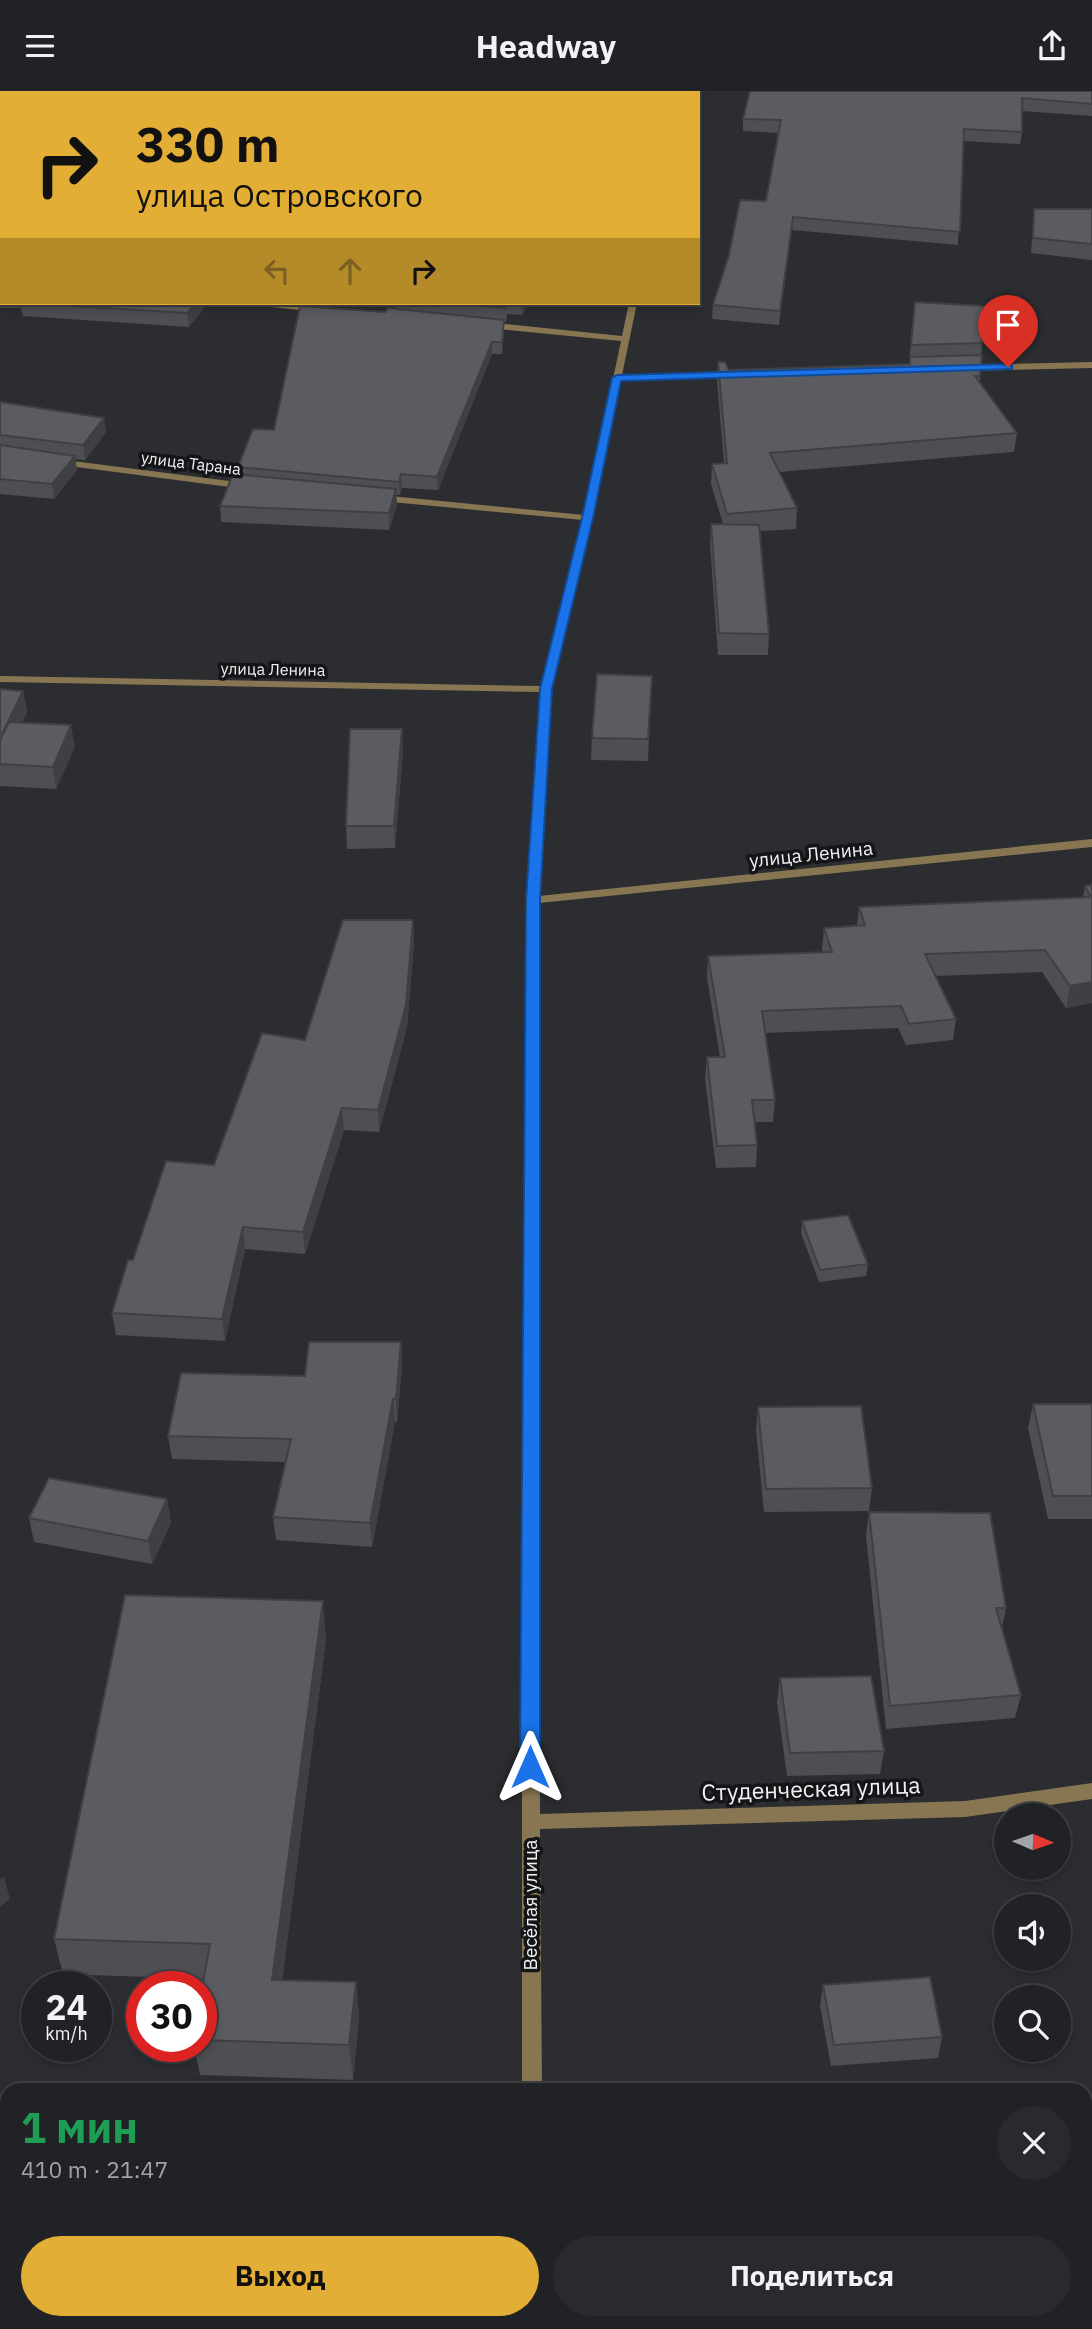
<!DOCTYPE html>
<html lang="ru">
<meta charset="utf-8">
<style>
body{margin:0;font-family:"IBM Plex Sans",sans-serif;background:#282a2d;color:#f1f3f6;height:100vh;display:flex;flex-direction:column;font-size:26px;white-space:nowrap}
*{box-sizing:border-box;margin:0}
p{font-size:23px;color:#a2a4a7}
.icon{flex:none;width:38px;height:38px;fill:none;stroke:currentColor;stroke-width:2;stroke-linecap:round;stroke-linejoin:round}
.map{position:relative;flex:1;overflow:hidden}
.side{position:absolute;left:0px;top:1992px;width:1092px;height:247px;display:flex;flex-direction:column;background:#202225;border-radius:21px 21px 0 0;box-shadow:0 4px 10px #0003,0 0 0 2px #3d3f42}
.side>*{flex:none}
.guide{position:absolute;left:0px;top:0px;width:700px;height:214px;box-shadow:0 4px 10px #0003,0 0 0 2px #3d3f42;background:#e3ae35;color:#111;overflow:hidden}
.needle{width:46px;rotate:92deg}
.controls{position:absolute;left:994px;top:1712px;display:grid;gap:14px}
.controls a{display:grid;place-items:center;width:77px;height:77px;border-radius:50%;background:#202225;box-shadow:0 4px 10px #0003,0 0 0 2px #3d3f42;font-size:35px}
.speed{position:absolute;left:21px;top:1880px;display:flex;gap:14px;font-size:35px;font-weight:700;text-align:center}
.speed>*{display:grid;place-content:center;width:91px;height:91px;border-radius:50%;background:#202225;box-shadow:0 4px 10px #0003,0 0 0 2px #3d3f42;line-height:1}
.speed small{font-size:18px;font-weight:400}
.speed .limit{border:10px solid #d22;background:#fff;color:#111}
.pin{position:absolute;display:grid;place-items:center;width:60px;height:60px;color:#fff;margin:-72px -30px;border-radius:50% 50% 50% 0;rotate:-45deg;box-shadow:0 0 7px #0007}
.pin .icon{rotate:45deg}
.me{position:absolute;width:77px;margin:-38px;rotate:0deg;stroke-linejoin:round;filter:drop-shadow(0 0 5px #0008)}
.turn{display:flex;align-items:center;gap:24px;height:147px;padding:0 21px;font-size:32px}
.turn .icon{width:91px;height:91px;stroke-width:2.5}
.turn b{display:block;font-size:49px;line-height:60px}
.lanes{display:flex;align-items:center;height:66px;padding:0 21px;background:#0003;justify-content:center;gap:35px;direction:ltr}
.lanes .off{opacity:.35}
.round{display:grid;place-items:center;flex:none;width:74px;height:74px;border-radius:37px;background:#282a2d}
.summary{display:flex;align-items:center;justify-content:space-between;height:119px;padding:0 21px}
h1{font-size:42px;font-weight:700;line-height:52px;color:#1e9e55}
.primary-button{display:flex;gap:14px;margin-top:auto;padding:14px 21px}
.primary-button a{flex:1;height:80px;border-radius:42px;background:#e3ae35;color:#111;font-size:28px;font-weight:700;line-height:80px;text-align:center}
.primary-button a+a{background:#282a2d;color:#f1f3f6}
header{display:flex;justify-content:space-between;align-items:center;height:91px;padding:0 21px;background:#202225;font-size:32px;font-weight:700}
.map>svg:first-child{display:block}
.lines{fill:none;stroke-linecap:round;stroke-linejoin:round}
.minor{fill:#887652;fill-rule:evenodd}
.secondary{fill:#bd9f64;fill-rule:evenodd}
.wall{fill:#4d4f53}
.shaded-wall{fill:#3f4044}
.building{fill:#5a5c61;stroke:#3f4044;stroke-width:2}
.route{fill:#1a73e8;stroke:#114b97;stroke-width:2}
.labels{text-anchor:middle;stroke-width:7;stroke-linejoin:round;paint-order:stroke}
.far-street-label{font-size:16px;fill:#f0f1f4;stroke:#141517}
.street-label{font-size:19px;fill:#f0f1f4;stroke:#141517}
.near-street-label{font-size:23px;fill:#f0f1f4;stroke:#141517}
</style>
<header><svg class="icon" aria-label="menu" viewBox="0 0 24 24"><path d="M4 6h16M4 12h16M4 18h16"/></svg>Headway<svg class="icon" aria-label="share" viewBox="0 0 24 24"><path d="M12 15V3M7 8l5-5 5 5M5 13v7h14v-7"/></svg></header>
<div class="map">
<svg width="1092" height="2238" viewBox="0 0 1092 2238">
<rect width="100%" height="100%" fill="#2b2d31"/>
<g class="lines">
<!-- minor -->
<path class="minor" d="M 679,0 L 685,0 L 685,2 L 679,2 Z
M 249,212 L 317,215 L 321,218 L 317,221 L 253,214 Z
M 629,212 L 637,212 L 622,284 L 737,280 L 741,283 L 737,286 L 621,289 L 593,427 L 551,598 L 539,805 L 1092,748 L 1092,756 L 539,812 L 540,1723 L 965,1710 L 1092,1692 L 1092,1708 L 965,1726 L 540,1738 L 542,1998 L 522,1998 L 522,1484 L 527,809 L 540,601 L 0,591 L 0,585 L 541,595 L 583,429 L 380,410 L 375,407 L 380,404 L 584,424 L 621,250 L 487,237 L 483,234 L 487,231 L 622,245 Z
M 1092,271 L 1092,277 L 964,280 L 960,277 L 964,274 Z
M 57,368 L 245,392 L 250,395 L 245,398 L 54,373 L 54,369 Z
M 521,2231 L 542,2231 L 542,2238 L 520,2238 Z"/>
<!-- secondary -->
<path class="secondary" d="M 0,2207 L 7,2209 L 7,2231 L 16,2231 L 14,2235 L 8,2238 L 0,2236 Z"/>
</g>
<!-- wall -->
<path class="wall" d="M 0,0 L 349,0 L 348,2 L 2,2 L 2,212 L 208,212 L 189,236 L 23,225 L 21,217 L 0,217 Z
M 1092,0 L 1092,25 L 1022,20 L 1022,41 L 1020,53 L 963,50 L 958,154 L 792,139 L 779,234 L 712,228 L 713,214 L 766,110 L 778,42 L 743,40 L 743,28 Z
M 1034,118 L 1092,118 L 1092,169 L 1031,162 Z
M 915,211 L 982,252 L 980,291 L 1017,342 L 1014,361 L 779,381 L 797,417 L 796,438 L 760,440 L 769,543 L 768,564 L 718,564 L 710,454 L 711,433 L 723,433 L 711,393 L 712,373 L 724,372 L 717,290 L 718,271 L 729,279 L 909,273 Z
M 396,212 L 529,212 L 522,224 L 507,223 L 506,231 L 504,231 L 504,241 L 502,263 L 492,263 L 438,399 L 402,397 L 400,404 L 396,404 L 397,414 L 389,439 L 221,431 L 220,415 L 238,384 L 238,376 L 274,339 L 385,221 L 396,218 Z
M 0,311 L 106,341 L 85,369 L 75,368 L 77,379 L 54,408 L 0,403 Z
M 0,598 L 23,600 L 27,621 L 22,632 L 75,656 L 56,698 L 0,695 Z
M 651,607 L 648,670 L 591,669 L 592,647 Z
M 403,660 L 395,757 L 347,758 L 346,735 Z
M 1092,794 L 1092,912 L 1066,917 L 1042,881 L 935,885 L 956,928 L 953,949 L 906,954 L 898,937 L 765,942 L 775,1009 L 773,1031 L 755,1031 L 757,1054 L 756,1076 L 716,1077 L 705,988 L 707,966 L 720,966 L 707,887 L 708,865 L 823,861 L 822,858 L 824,837 L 857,835 L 859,816 L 1083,806 L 1085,795 Z
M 413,829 L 414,851 L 407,936 L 379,1041 L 344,1039 L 305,1163 L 245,1158 L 225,1250 L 116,1244 L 112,1222 L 214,1074 L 305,949 Z
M 802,1130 L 868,1173 L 866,1185 L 819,1191 L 801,1142 Z
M 401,1251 L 402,1275 L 397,1331 L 395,1331 L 372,1456 L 276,1449 L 273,1426 L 285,1371 L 172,1368 L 168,1345 L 305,1285 Z
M 1033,1313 L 1092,1313 L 1092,1428 L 1048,1428 L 1028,1337 Z
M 758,1316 L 872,1397 L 869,1420 L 764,1421 L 756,1339 Z
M 167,1408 L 171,1432 L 152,1473 L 34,1451 L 29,1427 Z
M 869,1421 L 1006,1517 L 1002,1537 L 1021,1604 L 1015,1627 L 886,1638 L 866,1445 Z
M 326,1548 L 282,1889 L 356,1891 L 359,1927 L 353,1989 L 200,1984 L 194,1955 L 201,1955 L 201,1903 L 204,1888 L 63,1883 L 54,1848 Z
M 780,1587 L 884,1660 L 880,1683 L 787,1685 L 777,1611 Z
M 823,1894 L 942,1946 L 938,1967 L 831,1975 L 820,1915 Z"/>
<!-- shaded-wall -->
<path class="shaded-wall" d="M 339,0 L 349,0 L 348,2 L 338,2 Z
M 793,126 L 792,139 L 779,234 L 780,220 Z
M 196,212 L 208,212 L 189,236 L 187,222 Z
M 522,212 L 529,212 L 522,224 Z
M 504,229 L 504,241 L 502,263 L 502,251 Z
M 492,251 L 492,263 L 438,399 L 437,386 Z
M 104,327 L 106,341 L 85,369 L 83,354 Z
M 75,365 L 77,379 L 54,408 L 52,393 Z
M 401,383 L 402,397 L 400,404 L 399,391 Z
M 396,398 L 397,414 L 389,439 L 389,422 Z
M 23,600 L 27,621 L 6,664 L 2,643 Z
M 71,634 L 75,656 L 56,698 L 53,676 Z
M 402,638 L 403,660 L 395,757 L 394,735 Z
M 413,829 L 414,851 L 407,936 L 379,1041 L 378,1019 Z
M 1092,891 L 1092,912 L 1066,917 L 1070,895 Z
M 342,1017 L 344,1039 L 305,1163 L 303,1141 Z
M 243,1136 L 245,1158 L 225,1250 L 222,1228 Z
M 401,1251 L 402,1275 L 397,1331 L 396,1308 Z
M 393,1308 L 395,1331 L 372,1456 L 370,1432 Z
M 167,1408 L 171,1432 L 152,1473 L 148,1450 Z
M 323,1510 L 326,1548 L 278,1924 L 272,1889 Z
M 4,1786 L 10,1808 L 0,1816 L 0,1788 Z
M 356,1891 L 359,1927 L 353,1989 L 349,1954 Z"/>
<!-- building -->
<path class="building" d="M 2,0 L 339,0 L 338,2 L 2,2 Z
M 506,0 L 584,0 L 584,2 L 505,2 Z
M 750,0 L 1092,0 L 1092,13 L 1022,7 L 1022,41 L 964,38 L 960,141 L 793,126 L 780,220 L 713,214 L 729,164 L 740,109 L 766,110 L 781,29 L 743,28 Z
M 0,4 L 2,4 L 2,73 L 0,73 Z
M 0,81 L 2,81 L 2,171 L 0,171 Z
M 1034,118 L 1092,118 L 1092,153 L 1033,147 Z
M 0,178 L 2,178 L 2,203 L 0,203 Z
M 915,211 L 984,215 L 982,252 L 911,254 Z
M 21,212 L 196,212 L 187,222 Z
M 446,212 L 506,212 L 505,217 Z
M 300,215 L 385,221 L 388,217 L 504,229 L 502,251 L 492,251 L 437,386 L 401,383 L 399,391 L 238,376 L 253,338 L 274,339 Z
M 982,264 L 980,285 L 975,285 L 1017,342 L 770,362 L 797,417 L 727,423 L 712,373 L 727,372 L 718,271 L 725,271 L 729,279 L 910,273 L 910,266 Z
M 0,311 L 104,327 L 83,354 L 0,344 Z
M 0,354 L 75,365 L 52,393 L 0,388 Z
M 233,383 L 396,398 L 389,422 L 220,415 Z
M 711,433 L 759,434 L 769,543 L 719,542 Z
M 597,583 L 652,585 L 648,648 L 592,647 Z
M 0,598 L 23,600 L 2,643 L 0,642 Z
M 9,631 L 71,634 L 53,676 L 0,673 L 0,649 Z
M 350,638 L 402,638 L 394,735 L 346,735 Z
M 1092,794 L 1092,891 L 1070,895 L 1045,859 L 925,863 L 956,928 L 909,933 L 901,915 L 762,920 L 775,1009 L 752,1009 L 757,1054 L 717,1055 L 707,966 L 725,966 L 708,865 L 832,861 L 824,837 L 865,834 L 859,816 L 1091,806 L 1085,795 Z
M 343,829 L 413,829 L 406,914 L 378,1019 L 342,1017 L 303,1141 L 243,1136 L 222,1228 L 112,1222 L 128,1169 L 133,1169 L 166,1070 L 214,1074 L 262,942 L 305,949 Z
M 848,1124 L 868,1173 L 820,1179 L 802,1130 Z
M 309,1251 L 401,1251 L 396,1308 L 393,1308 L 370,1432 L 273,1426 L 291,1348 L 168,1345 L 181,1282 L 305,1285 Z
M 1033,1313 L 1092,1313 L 1092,1405 L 1053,1405 Z
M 861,1315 L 872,1397 L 766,1398 L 758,1316 Z
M 49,1387 L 167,1408 L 148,1450 L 29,1427 Z
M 869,1421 L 990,1422 L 1006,1517 L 996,1517 L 1021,1604 L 890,1615 Z
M 125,1504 L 323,1510 L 272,1889 L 356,1891 L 349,1954 L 201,1949 L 201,1903 L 210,1853 L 54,1848 Z
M 871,1585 L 884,1660 L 790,1662 L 780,1587 Z
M 930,1886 L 942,1946 L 834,1954 L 823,1894 Z"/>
<!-- route -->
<path class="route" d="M 1008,273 L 1012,274 L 1012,278 L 621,290 L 593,427 L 552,598 L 540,809 L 540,1676 L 537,1682 L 530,1685 L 523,1682 L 520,1676 L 526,809 L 540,598 L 582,427 L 612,287 L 617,284 Z"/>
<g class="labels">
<!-- far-street labels -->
<g class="far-street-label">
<text transform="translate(191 372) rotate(7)" y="6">улица Тарана</text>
<text transform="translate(273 578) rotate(1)" y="6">улица Ленина</text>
</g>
<!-- street labels -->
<g class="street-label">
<text transform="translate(811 763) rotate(-6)" y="7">улица Ленина</text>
<text transform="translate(530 1814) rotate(-90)" y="7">Весёлая улица</text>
</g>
<!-- near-street labels -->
<g class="near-street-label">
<text transform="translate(811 1698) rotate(-2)" y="8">Студенческая улица</text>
</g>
</g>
</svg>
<div class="controls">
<a><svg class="needle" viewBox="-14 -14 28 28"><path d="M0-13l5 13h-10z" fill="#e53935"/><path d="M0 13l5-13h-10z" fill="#a2a4a7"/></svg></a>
<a><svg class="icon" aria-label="sound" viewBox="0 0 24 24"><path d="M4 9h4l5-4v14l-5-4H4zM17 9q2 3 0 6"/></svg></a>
<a><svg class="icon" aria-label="search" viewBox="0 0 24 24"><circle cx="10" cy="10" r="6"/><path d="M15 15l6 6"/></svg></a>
</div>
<div class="speed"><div>24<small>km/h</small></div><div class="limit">30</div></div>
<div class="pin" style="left:1008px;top:276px;background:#d93025"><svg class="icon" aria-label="arrive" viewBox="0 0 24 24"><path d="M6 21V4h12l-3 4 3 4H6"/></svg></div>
<svg class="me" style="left:530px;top:1676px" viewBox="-20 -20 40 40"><path d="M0-17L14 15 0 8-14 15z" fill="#1a73e8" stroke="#fff" stroke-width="4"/></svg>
<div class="guide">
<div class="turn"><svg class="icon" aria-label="right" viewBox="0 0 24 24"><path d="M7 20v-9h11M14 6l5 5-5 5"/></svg><div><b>330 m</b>улица Островского</div></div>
<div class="lanes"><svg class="icon off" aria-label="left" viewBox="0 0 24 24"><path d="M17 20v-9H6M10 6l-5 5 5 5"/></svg><svg class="icon off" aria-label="ahead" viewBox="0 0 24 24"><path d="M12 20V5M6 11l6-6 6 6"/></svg><svg class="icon" aria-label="right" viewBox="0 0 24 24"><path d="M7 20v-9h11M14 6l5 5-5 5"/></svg></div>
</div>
<section class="side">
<div class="summary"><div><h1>1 мин</h1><p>410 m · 21:47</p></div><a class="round"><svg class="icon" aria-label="close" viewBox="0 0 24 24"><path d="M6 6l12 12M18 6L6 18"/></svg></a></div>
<div class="primary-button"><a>Выход</a><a>Поделиться</a></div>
</section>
</div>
